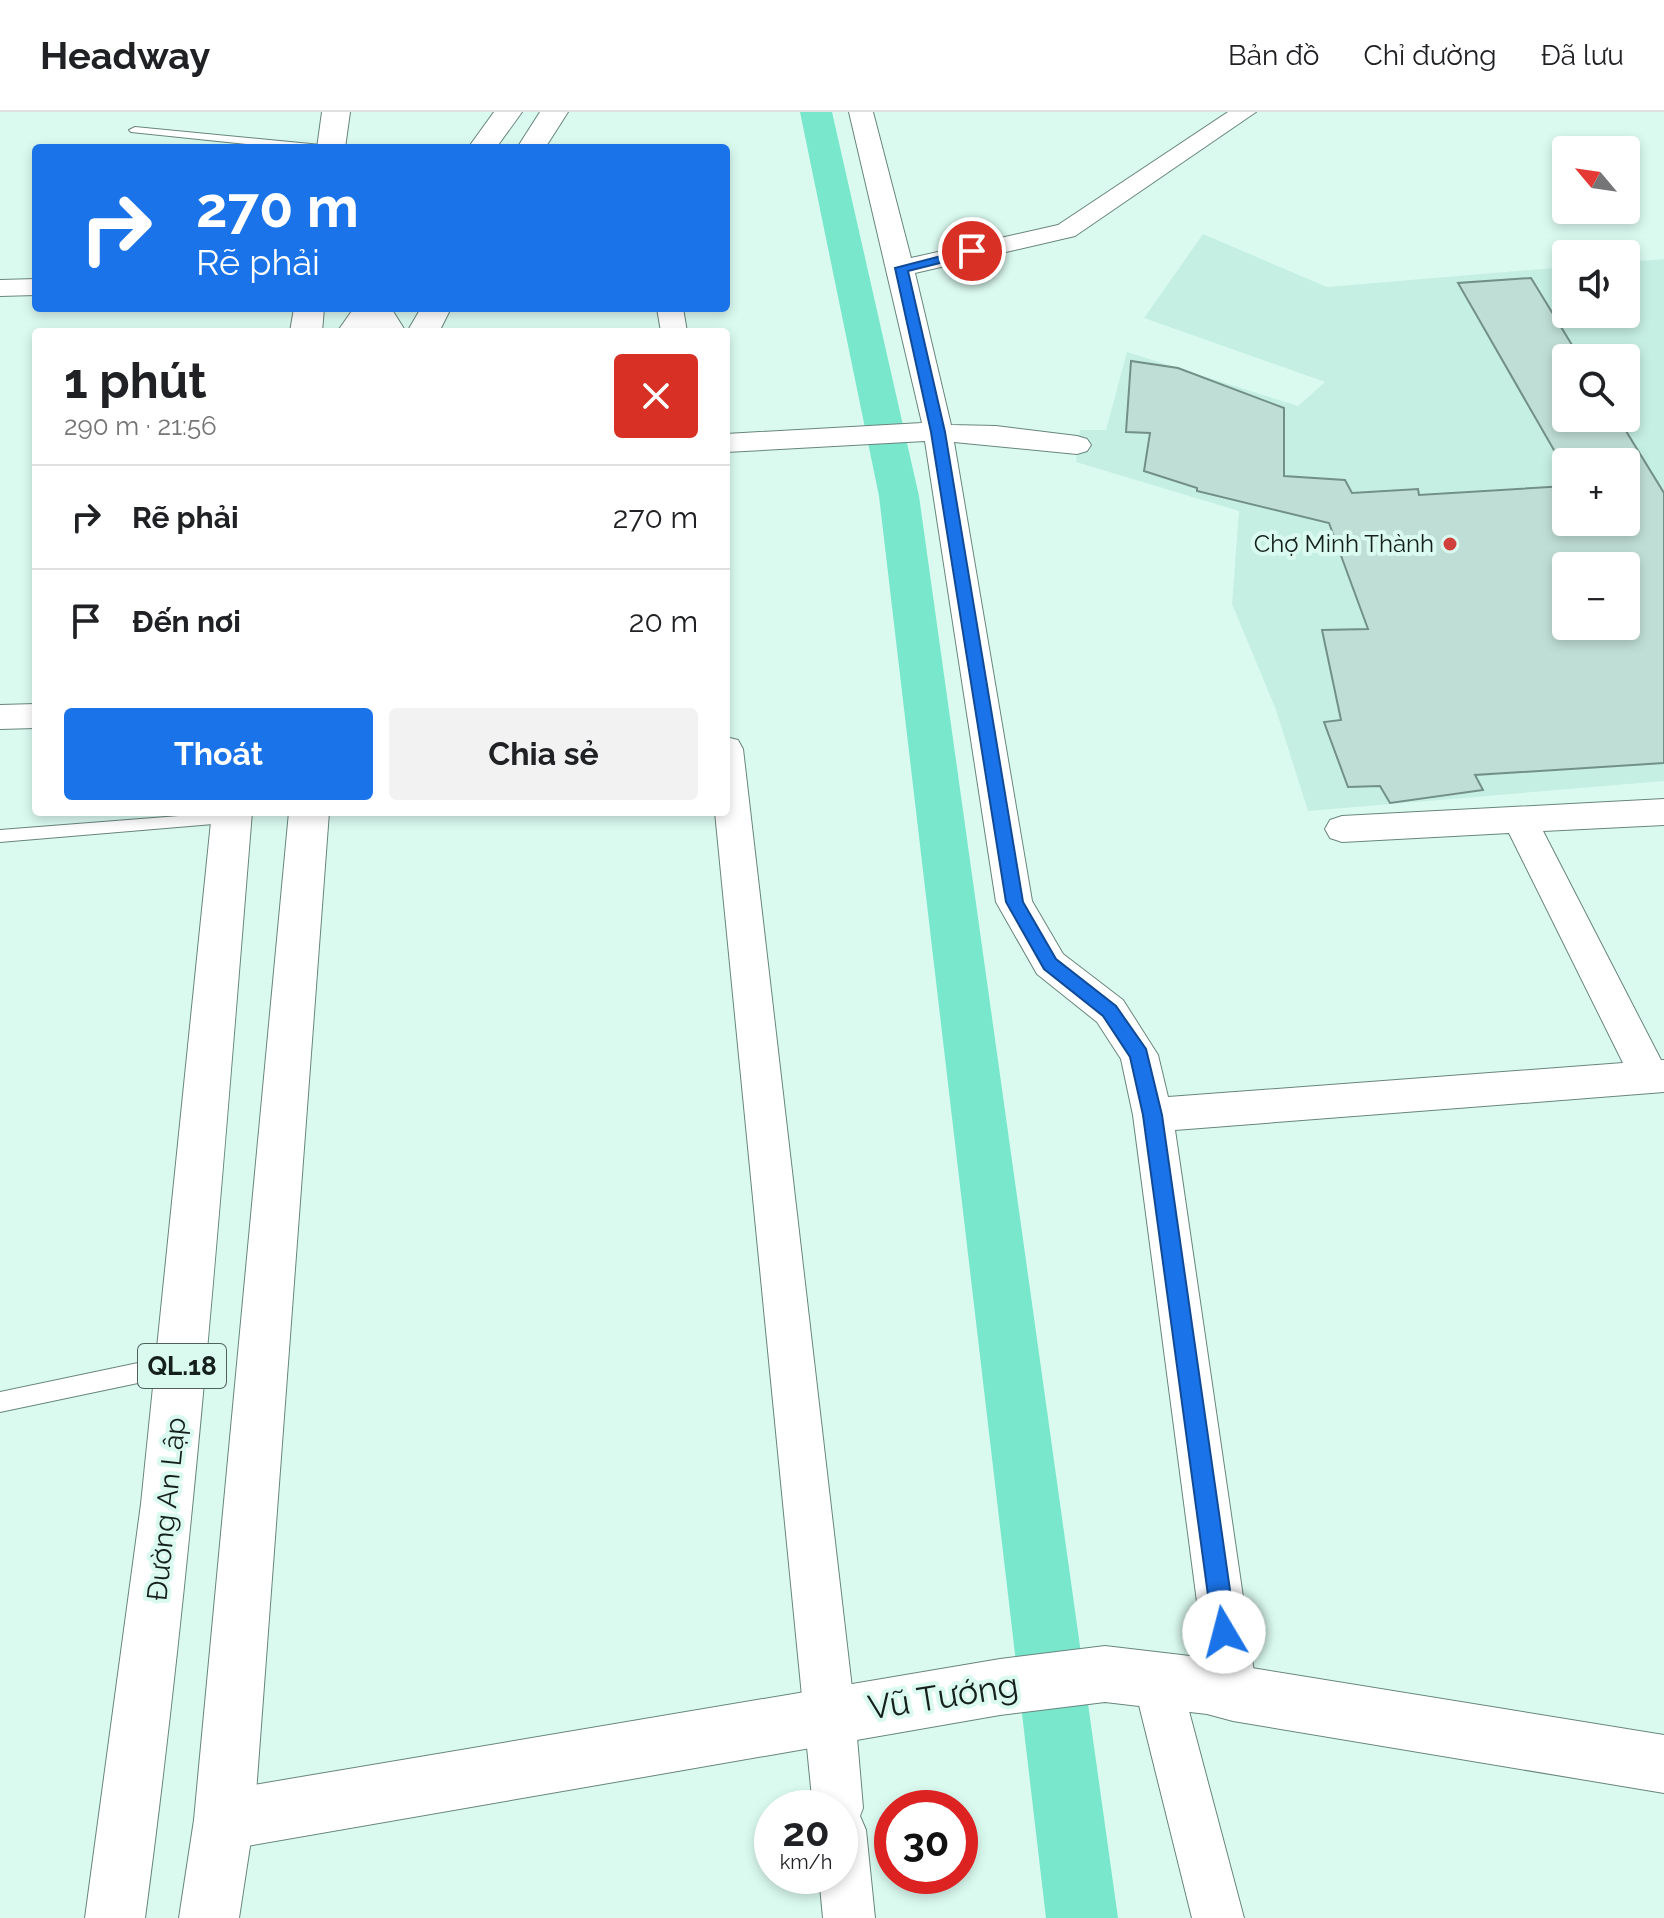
<!DOCTYPE html>
<html lang="vi">
<meta charset="utf-8">
<style>
body{margin:0;font-family:Raleway,sans-serif;background:#f2f2f2;color:#202124;height:100vh;display:flex;flex-direction:column;font-size:30px;white-space:nowrap}
*{box-sizing:border-box;margin:0}
p{font-size:26px;color:#757577}
.icon{flex:none;width:44px;height:44px;fill:none;stroke:currentColor;stroke-width:2;stroke-linecap:round;stroke-linejoin:round}
.map{position:relative;flex:1;overflow:hidden}
.panel{position:absolute;left:32px;top:216px;width:698px;height:488px;display:flex;flex-direction:column;background:#fff;border-radius:8px;box-shadow:0 4px 12px #0003}
.panel>*{flex:none}
.hud{position:absolute;left:32px;top:32px;width:698px;height:168px;border-radius:8px;box-shadow:0 4px 12px #0003;background:#1a73e8;color:#fff;overflow:hidden}
.needle{width:52px;rotate:299deg}
.fabs{position:absolute;left:1552px;top:24px;display:grid;gap:16px}
.fabs a{display:grid;place-items:center;width:88px;height:88px;border-radius:8px;background:#fff;box-shadow:0 4px 12px #0003;font-size:40px}
.speed{position:absolute;left:754px;top:1678px;display:flex;gap:16px;font-size:40px;font-weight:700;text-align:center}
.speed>*{display:grid;place-content:center;width:104px;height:104px;border-radius:50%;background:#fff;box-shadow:0 4px 12px #0003;line-height:1}
.speed small{font-size:20px;font-weight:400}
.speed .limit{border:12px solid #d22;background:#fff;color:#111}
.pin{position:absolute;display:grid;place-items:center;width:68px;height:68px;color:#fff;margin:-34px;border:4px solid #fff;border-radius:50%;box-shadow:0 2px 8px #0007}
.me{position:absolute;width:88px;margin:-44px;rotate:352deg;stroke-linejoin:round;filter:drop-shadow(0 0 6px #0008)}
.turn{display:flex;align-items:center;gap:28px;height:168px;padding:0 32px;font-size:36px}
.turn .icon{width:104px;height:104px;stroke-width:2.5}
.turn b{display:block;font-size:56px;line-height:68px}
.round{display:grid;place-items:center;flex:none;width:84px;height:84px;border-radius:8px;background:#f2f2f2}
.headline{display:flex;align-items:center;justify-content:space-between;height:136px;padding:0 32px}
h1{font-size:48px;font-weight:700;line-height:60px}
.primary-button{display:flex;gap:16px;margin-top:auto;padding:16px 32px}
.primary-button a{flex:1;height:92px;border-radius:8px;background:#1a73e8;color:#fff;font-size:32px;font-weight:700;line-height:92px;text-align:center}
.primary-button a+a{background:#f2f2f2;color:#202124}
ul{padding:0;list-style:none}
li{display:flex;align-items:center;gap:24px;height:104px;padding:0 32px;border-top:2px solid #e0e0e0}
li div{flex:1}
li b{display:block;font-size:30px}
li em{font-style:normal}
header{display:flex;align-items:center;gap:48px;box-sizing:border-box;height:112px;padding:0 40px;background:#fff;border-bottom:2px solid #e0e0e0}
header strong{font-size:38px}
nav{display:flex;gap:44px;margin-inline-start:auto;font-size:28px}
.map>svg:first-child{display:block}
.built{fill:#c6efe3;fill-rule:evenodd}
.lines{fill:none;stroke-linecap:round;stroke-linejoin:round}
.canal{fill:#79e7cc;fill-rule:evenodd}
.building{fill:#bfdfd6;stroke:#729088;stroke-width:2;fill-rule:evenodd}
.service-casing{stroke:#68857d;stroke-width:2}
.minor-casing{stroke:#68857d;stroke-width:2}
.tertiary-casing{stroke:#68857d;stroke-width:2}
.trunk-casing{stroke:#68857d;stroke-width:2}
.service{fill:#fff;fill-rule:evenodd}
.minor{fill:#fff;fill-rule:evenodd}
.tertiary{fill:#fff;fill-rule:evenodd}
.trunk{fill:#fff;fill-rule:evenodd}
.route{fill:#1a73e8;stroke:#114b97;stroke-width:2}
.poi-dot{fill:#d0413e;stroke:#dafaf0;stroke-width:3}
.labels{text-anchor:middle;stroke-width:8;stroke-linejoin:round;paint-order:stroke}
.far-poi-label{font-size:24px;fill:#15201d;stroke:#dafaf0;text-anchor:end}
.shield{fill:#dafaf0;stroke:#50615c;stroke-width:2}
.shield-label{font-size:26px;font-weight:bold;fill:#15201d}
.street-label{font-size:28px;fill:#15201d;stroke:#dafaf0}
.near-street-label{font-size:34px;fill:#15201d;stroke:#dafaf0}
</style>
<header>
<strong>Headway</strong>
<nav><a>Bản đồ</a><a>Chỉ đường</a><a>Đã lưu</a></nav>
</header>
<div class="map">
<svg width="1664" height="1806" viewBox="0 0 1664 1806">
<rect width="100%" height="100%" fill="#dafaf0"/>
<!-- built -->
<path class="built" d="M 1203,122 L 1327,175 L 1566,155 L 1566,202 L 1626,202 L 1626,150 L 1664,147 L 1664,669 L 1308,699 L 1276,598 L 1232,492 L 1239,399 L 1076,350 L 1080,318 L 1106,318 L 1127,240 L 1298,294 L 1325,270 L 1144,206 ZM 1566,246 L 1626,246 L 1626,306 L 1566,306 ZM 1566,350 L 1626,350 L 1626,410 L 1566,410 ZM 1566,454 L 1626,454 L 1626,514 L 1566,514 Z"/>
<g class="lines">
<!-- canal -->
<path class="canal" d="M 800,0 L 832,0 L 919,384 L 1118,1806 L 1046,1806 L 879,384 Z"/>
</g>
<!-- building -->
<path class="building" d="M 1531,166 L 1580,246 L 1566,246 L 1566,306 L 1618,306 L 1664,381 L 1664,651 L 1475,663 L 1483,678 L 1390,691 L 1380,674 L 1348,675 L 1324,610 L 1341,608 L 1322,518 L 1368,517 L 1329,411 L 1197,379 L 1197,376 L 1144,359 L 1150,321 L 1126,320 L 1131,249 L 1178,256 L 1284,296 L 1284,364 L 1345,368 L 1352,381 L 1418,377 L 1419,383 L 1566,374 L 1566,410 L 1626,410 L 1626,350 L 1566,350 L 1566,359 L 1458,171 ZM 1566,454 L 1626,454 L 1626,514 L 1566,514 Z"/>
<g class="lines">
<!-- service casing -->
<g class="service-casing">
<path id="service" d="M 135,15 L 321,33 L 327,36 L 286,36 L 131,20 L 129,18 Z
M 230,700 L 237,702 L 239,706 L 237,710 L 0,730 L 0,718 Z
M 176,1243 L 183,1246 L 186,1253 L 183,1260 L 176,1263 L 0,1300 L 0,1280 Z"/>
</g>
<!-- minor casing -->
<g class="minor-casing">
<path id="minor" d="M 849,0 L 873,0 L 911,146 L 1058,113 L 1228,0 L 1256,0 L 1075,124 L 915,161 L 951,313 L 996,314 L 1077,324 L 1087,327 L 1091,333 L 1087,339 L 1077,342 L 954,330 L 1032,789 L 1063,842 L 1123,888 L 1158,943 L 1168,985 L 1623,951 L 1509,721 L 1342,730 L 1330,726 L 1325,717 L 1330,708 L 1342,704 L 1664,687 L 1664,713 L 1543,719 L 1661,948 L 1664,948 L 1664,980 L 1175,1018 L 1257,1581 L 1250,1598 L 1233,1605 L 1216,1598 L 1209,1581 L 1133,1003 L 1121,947 L 1097,910 L 1037,862 L 996,790 L 925,329 L 726,340 L 726,322 L 922,311 Z
M 36,167 L 36,183 L 0,184 L 0,168 Z
M 657,196 L 683,196 L 687,220 L 661,220 Z
M 36,592 L 36,616 L 0,617 L 0,593 Z
M 726,625 L 738,628 L 743,637 L 855,1602 L 863,1696 L 860,1704 L 866,1718 L 875,1806 L 823,1806 L 819,1764 L 840,1764 L 840,1696 L 813,1696 L 715,700 L 726,700 Z
M 1157,1545 L 1174,1552 L 1181,1569 L 1244,1806 L 1192,1806 L 1133,1569 L 1140,1552 Z"/>
</g>
<!-- tertiary casing -->
<g class="tertiary-casing">
<path id="tertiary" d="M 322,0 L 350,0 L 345,36 L 317,36 Z
M 294,196 L 324,196 L 322,220 L 290,220 Z
M 361,196 L 391,196 L 406,220 L 374,220 Z
M 1105,1534 L 1207,1546 L 1233,1553 L 1664,1623 L 1664,1681 L 1233,1609 L 1207,1602 L 1105,1590 L 1000,1603 L 224,1738 L 203,1729 L 194,1708 L 203,1687 L 224,1678 L 1000,1547 Z"/>
</g>
<!-- trunk casing -->
<g class="trunk-casing">
<path id="trunk" d="M 494,0 L 522,0 L 496,36 L 468,36 Z
M 540,0 L 568,0 L 545,36 L 517,36 Z
M 354,196 L 385,196 L 369,220 L 337,220 Z
M 421,196 L 451,196 L 439,220 L 407,220 Z
M 212,700 L 252,700 C 222,1069 194,1438 145,1806 L 85,1806 L 141,1392 Z
M 289,700 L 329,700 L 254,1708 L 239,1806 L 179,1806 L 194,1708 Z"/>
</g>
<!-- service -->
<use href="#service" class="service"/>
<!-- minor -->
<use href="#minor" class="minor"/>
<!-- tertiary -->
<use href="#tertiary" class="tertiary"/>
<!-- trunk -->
<use href="#trunk" class="trunk"/>
</g>
<!-- route -->
<path class="route" d="M 972,136 L 976,137 L 976,142 L 908,159 L 945,320 L 1023,790 L 1056,847 L 1116,894 L 1146,937 L 1162,1003 L 1236,1520 L 1232,1529 L 1224,1532 L 1216,1529 L 1213,1520 L 1143,1003 L 1130,945 L 1103,904 L 1044,857 L 1006,790 L 931,320 L 895,156 Z"/>
<!-- markers -->
<circle class="poi-dot" cx="1450" cy="432" r="8"/>
<g class="labels">
<!-- far-poi labels -->
<g class="far-poi-label">
<text x="1434" y="440">Chợ Minh Thành</text>
</g>
<!-- shield labels -->
<rect class="shield" x="138" y="1232" width="88" height="44" rx="6"/>
<g class="shield-label">
<text x="182" y="1263">QL.18</text>
</g>
<!-- street labels -->
<g class="street-label">
<text transform="translate(166 1397) rotate(-84)" y="10">Đường An Lập</text>
</g>
<!-- near-street labels -->
<g class="near-street-label">
<text transform="translate(943 1584) rotate(-9)" y="12">Vũ Tướng</text>
</g>
</g>
</svg>
<div class="fabs">
<a><svg class="needle" viewBox="-14 -14 28 28"><path d="M0-13l5 13h-10z" fill="#e53935"/><path d="M0 13l5-13h-10z" fill="#757577"/></svg></a>
<a><svg class="icon" aria-label="sound" viewBox="0 0 24 24"><path d="M4 9h4l5-4v14l-5-4H4zM17 9q2 3 0 6"/></svg></a>
<a><svg class="icon" aria-label="search" viewBox="0 0 24 24"><circle cx="10" cy="10" r="6"/><path d="M15 15l6 6"/></svg></a>
<a>+</a>
<a>−</a>
</div>
<div class="speed"><div>20<small>km/h</small></div><div class="limit">30</div></div>
<div class="pin" style="left:972px;top:139px;background:#d93025"><svg class="icon" aria-label="arrive" viewBox="0 0 24 24"><path d="M6 21V4h12l-3 4 3 4H6"/></svg></div>
<svg class="me" style="left:1224px;top:1520px" viewBox="-20 -20 40 40"><circle r="19" fill="#fff"/><path d="M0-13L10 11 0 6-10 11z" fill="#1a73e8"/></svg>
<div class="hud">
<div class="turn"><svg class="icon" aria-label="right" viewBox="0 0 24 24"><path d="M7 20v-9h11M14 6l5 5-5 5"/></svg><div><b>270 m</b>Rẽ phải</div></div>
</div>
<section class="panel">
<div class="headline"><div><h1>1 phút</h1><p>290 m · 21:56</p></div><a class="round" style="background:#d93025;color:#fff"><svg class="icon" aria-label="close" viewBox="0 0 24 24"><path d="M6 6l12 12M18 6L6 18"/></svg></a></div>
<ul>
<li><svg class="icon" aria-label="right" viewBox="0 0 24 24"><path d="M7 20v-9h11M14 6l5 5-5 5"/></svg><div><b>Rẽ phải</b></div><em>270 m</em></li>
<li><svg class="icon" aria-label="arrive" viewBox="0 0 24 24"><path d="M6 21V4h12l-3 4 3 4H6"/></svg><div><b>Đến nơi</b></div><em>20 m</em></li>
</ul>
<div class="primary-button"><a>Thoát</a><a>Chia sẻ</a></div>
</section>
</div>
